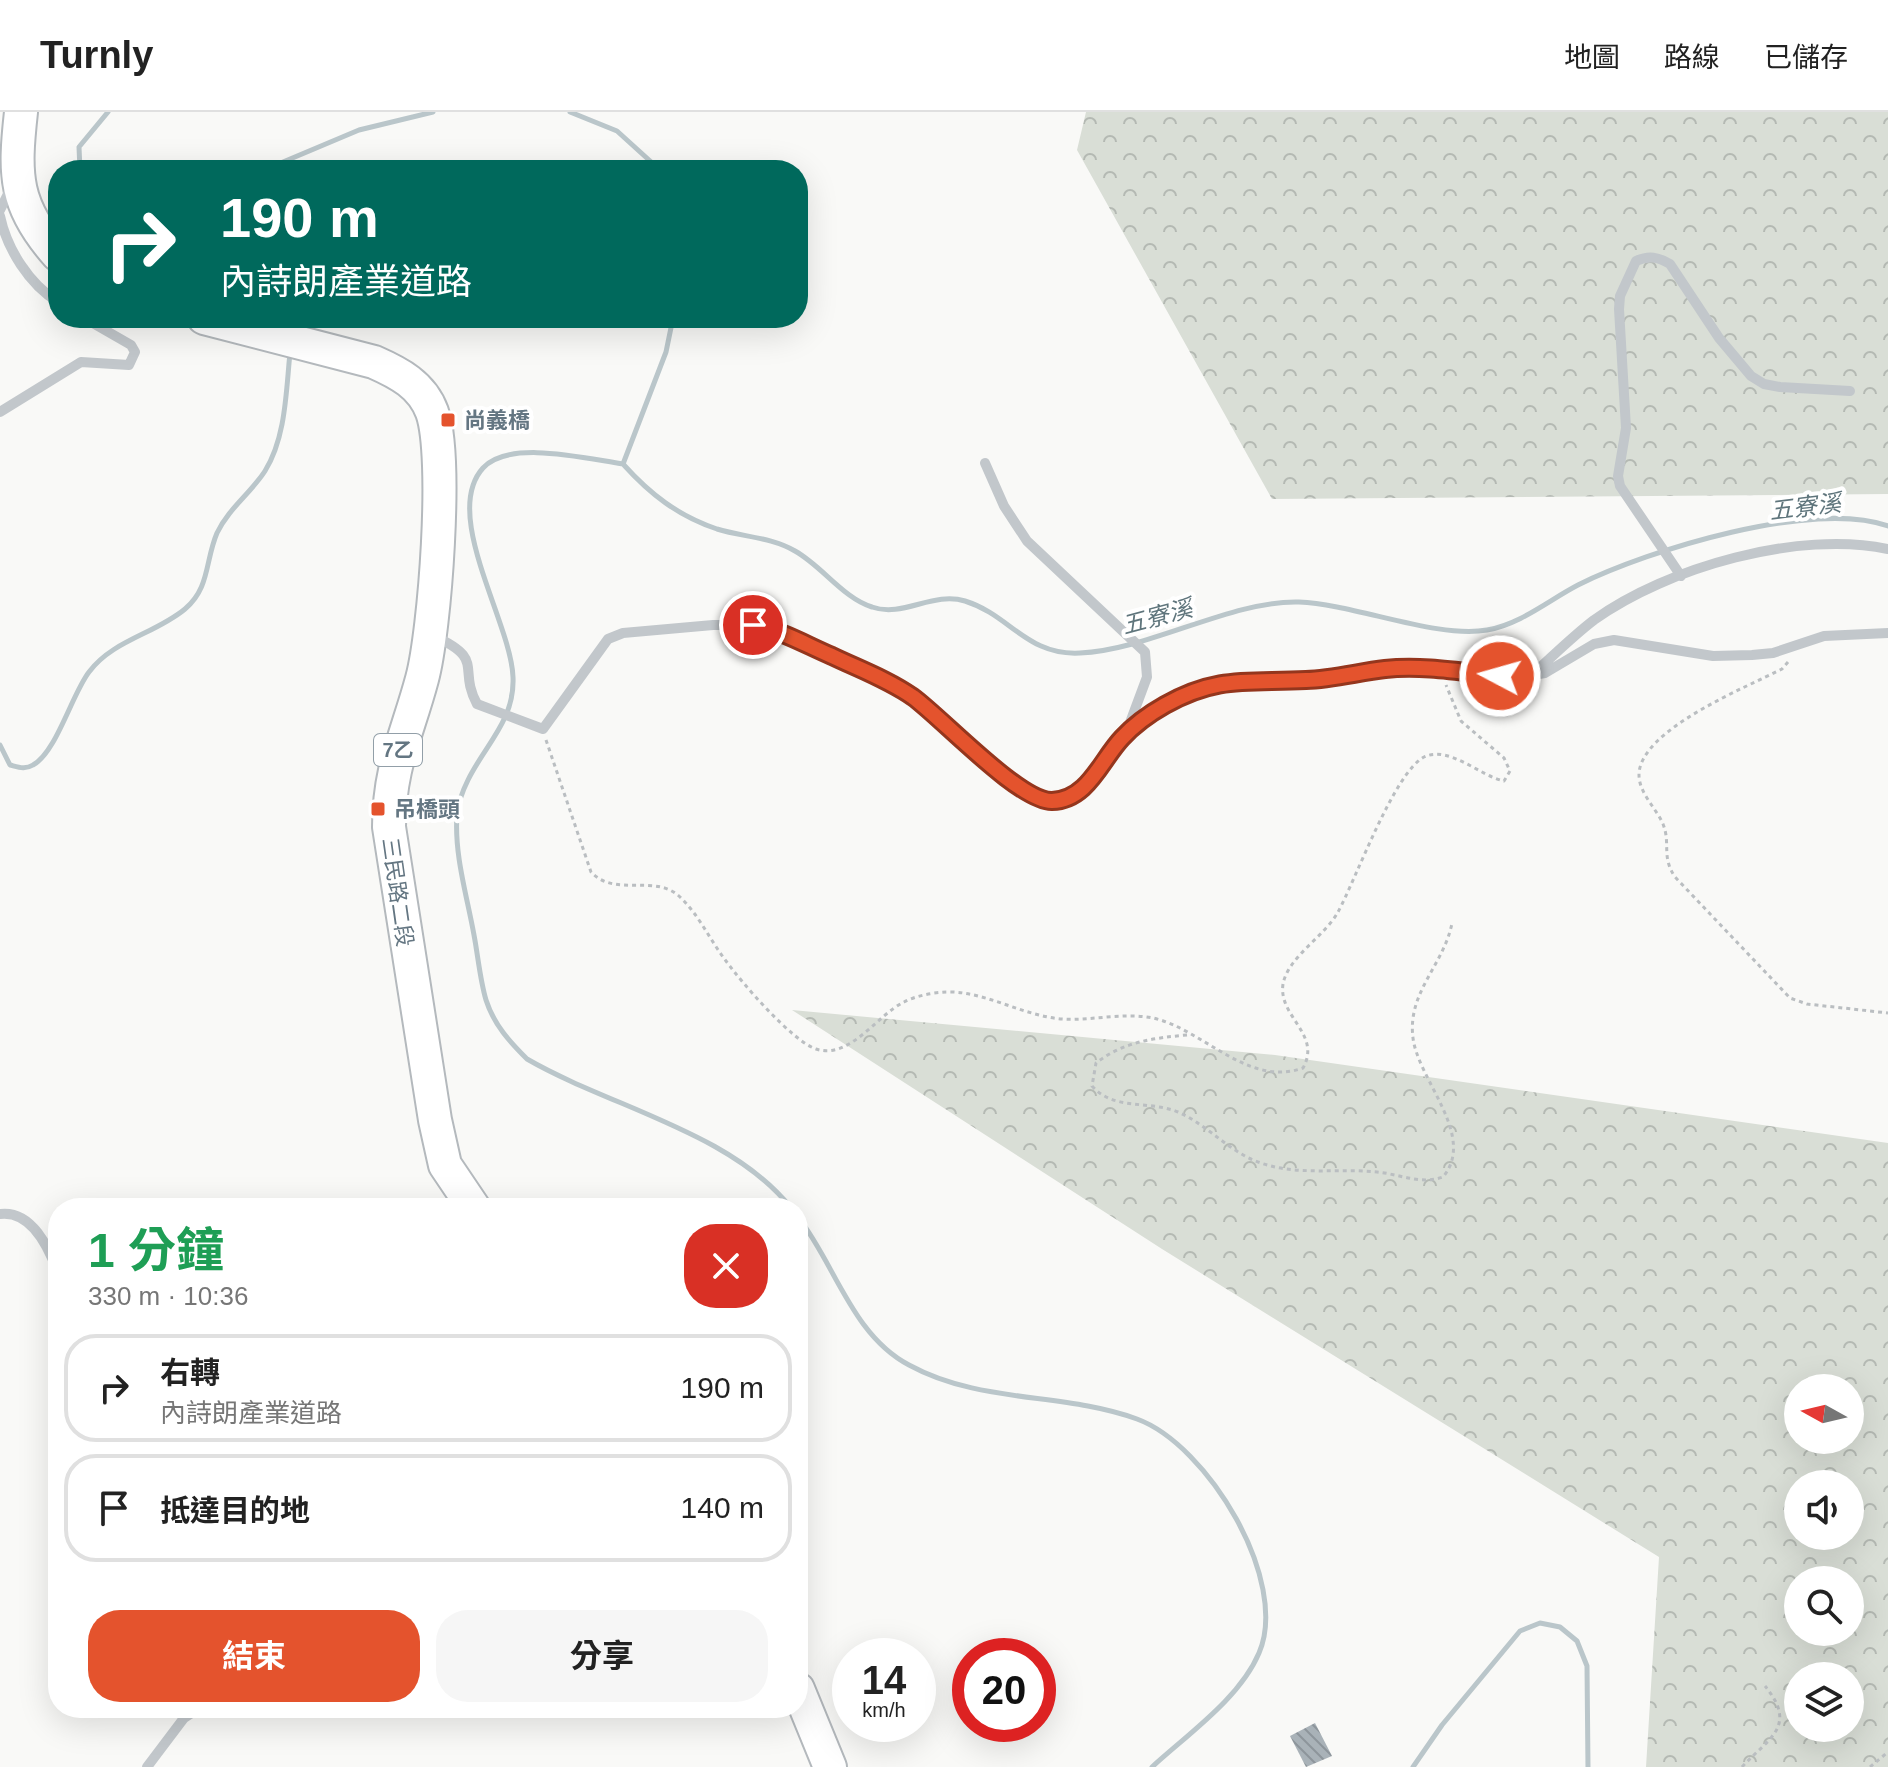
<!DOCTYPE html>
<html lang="zh-TW">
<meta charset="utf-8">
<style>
body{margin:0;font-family:Helvetica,"Noto Sans TC",sans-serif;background:#f6f6f6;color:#222;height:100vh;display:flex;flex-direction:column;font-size:30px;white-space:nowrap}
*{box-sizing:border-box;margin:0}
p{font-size:26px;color:#767676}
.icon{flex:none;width:44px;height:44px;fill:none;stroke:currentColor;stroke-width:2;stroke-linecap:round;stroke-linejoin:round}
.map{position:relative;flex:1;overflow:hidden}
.drawer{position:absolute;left:48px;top:1086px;width:760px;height:520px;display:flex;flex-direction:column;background:#fff;border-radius:32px;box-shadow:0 8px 32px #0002}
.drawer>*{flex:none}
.top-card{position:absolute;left:48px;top:48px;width:760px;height:168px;border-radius:32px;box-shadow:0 8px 32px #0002;background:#00695c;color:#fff;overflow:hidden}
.needle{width:52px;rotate:278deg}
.buttons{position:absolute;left:1784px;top:1262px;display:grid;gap:16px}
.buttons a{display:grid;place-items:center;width:80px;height:80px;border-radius:50%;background:#fff;box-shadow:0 8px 32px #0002;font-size:40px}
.speed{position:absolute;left:832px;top:1526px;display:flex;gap:16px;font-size:40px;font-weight:700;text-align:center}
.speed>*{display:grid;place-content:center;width:104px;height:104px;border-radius:50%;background:#fff;box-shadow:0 8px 32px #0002;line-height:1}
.speed small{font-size:20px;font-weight:400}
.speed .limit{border:12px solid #d22;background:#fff;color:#111}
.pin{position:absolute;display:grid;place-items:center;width:68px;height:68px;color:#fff;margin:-34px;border:4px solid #fff;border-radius:50%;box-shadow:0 2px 8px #0007}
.me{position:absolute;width:88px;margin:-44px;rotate:276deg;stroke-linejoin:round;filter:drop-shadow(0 0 6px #0008)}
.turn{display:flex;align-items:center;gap:28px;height:168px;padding:0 40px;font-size:36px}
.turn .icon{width:104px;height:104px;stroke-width:2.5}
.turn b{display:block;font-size:56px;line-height:68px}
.round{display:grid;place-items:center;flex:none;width:84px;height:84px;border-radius:32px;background:#f6f6f6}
.overview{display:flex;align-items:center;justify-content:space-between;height:136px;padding:0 40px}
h1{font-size:48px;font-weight:700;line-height:60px;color:#1e9e55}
.action{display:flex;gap:16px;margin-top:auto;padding:16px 40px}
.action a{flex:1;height:92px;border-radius:32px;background:#e4532d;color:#fff;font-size:32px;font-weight:700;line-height:92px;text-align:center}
.action a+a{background:#f6f6f6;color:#222}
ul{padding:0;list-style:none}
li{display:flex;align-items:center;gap:24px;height:108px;margin:0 16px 12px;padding:0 24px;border:4px solid #e0e0e0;border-radius:32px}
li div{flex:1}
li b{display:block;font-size:30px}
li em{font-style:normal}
header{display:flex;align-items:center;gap:48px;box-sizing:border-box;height:112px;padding:0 40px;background:#fff;border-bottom:2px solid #e0e0e0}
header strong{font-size:38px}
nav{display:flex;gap:44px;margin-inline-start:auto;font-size:28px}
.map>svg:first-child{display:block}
.forest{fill:url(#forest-crowns);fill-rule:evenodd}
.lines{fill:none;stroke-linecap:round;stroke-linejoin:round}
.stream{stroke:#bac6ca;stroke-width:5}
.building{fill:url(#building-back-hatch)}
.primary-casing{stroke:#b4b9bd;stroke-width:36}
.path{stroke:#babec1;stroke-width:3;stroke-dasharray:4 4;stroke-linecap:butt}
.lane{stroke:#c2c7cb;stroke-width:10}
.primary{stroke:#fff;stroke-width:32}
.route-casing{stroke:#94361d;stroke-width:20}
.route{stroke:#e4532d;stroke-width:14}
.poi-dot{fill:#e4532d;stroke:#fff;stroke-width:3}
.labels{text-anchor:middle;stroke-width:8;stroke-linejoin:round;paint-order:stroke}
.shield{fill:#fff;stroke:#929fa8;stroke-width:2}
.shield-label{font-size:20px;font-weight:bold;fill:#647682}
.poi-label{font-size:22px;font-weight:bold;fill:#647682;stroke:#fff;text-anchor:start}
.street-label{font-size:22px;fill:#647682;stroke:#fff}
.water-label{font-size:24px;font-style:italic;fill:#5f757c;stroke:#fff}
</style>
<header>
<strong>Turnly</strong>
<nav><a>地圖</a><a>路線</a><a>已儲存</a></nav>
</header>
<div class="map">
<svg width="1888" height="1655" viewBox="0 0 1888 1655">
<defs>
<pattern id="forest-crowns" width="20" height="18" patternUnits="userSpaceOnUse" patternTransform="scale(2)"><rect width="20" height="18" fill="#d9ded6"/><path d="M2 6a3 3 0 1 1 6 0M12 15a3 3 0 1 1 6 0" fill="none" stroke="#b4b9b3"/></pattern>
<pattern id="building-back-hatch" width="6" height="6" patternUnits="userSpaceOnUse" patternTransform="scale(2)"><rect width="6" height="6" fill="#a9b2b8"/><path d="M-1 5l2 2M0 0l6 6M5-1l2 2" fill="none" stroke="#8d959b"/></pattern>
</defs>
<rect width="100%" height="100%" fill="#f9f9f7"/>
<!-- forest -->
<path class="forest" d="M 1086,0 L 1888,0 L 1888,382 L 1272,387 L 1077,38 Z
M 792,898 L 1275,943 L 1888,1031 L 1888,1655 L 1646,1655 L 1659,1445 L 1162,1137 ZM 1798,1276 L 1850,1276 L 1850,1328 L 1798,1328 ZM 1798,1372 L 1850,1372 L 1850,1424 L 1798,1424 ZM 1798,1468 L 1850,1468 L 1850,1520 L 1798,1520 ZM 1798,1564 L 1850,1564 L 1850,1616 L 1798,1616 Z"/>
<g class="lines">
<!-- stream -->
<path class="stream" d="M 570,0 L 617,19 L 660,58
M 80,58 L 79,35 L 108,0
M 264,58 L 359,18 L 433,0
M 293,219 L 295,206
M 623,352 C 650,382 678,404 717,417 C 743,425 771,425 795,439 C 822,454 843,486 872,495 C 903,506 933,479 965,489 C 1010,503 1027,544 1080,541 C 1149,538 1232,488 1299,490 C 1354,492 1437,527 1487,518 C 1521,512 1549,488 1578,473 C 1648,438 1814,387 1888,414
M 623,352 C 588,347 509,327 483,356 C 441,402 511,510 513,565 C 515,608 485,633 468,668 C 463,678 458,693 457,703 C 454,742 467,784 474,823 C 478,844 480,868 486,888 C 494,913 510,930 527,947 C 610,995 731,1020 791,1096
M 623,352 L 666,240 L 673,206
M 0,633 L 10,653 C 18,655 25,658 33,653 C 56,641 72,582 89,560 C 113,528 155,522 185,497 C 210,476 205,449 217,421 C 229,396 251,381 265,359 C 286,325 286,279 290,241
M 798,1105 C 835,1152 852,1223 909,1253 C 980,1292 1063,1280 1137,1307 C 1208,1333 1290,1469 1259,1541 C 1240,1586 1188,1622 1152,1655
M 1413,1655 L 1442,1613 L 1520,1519 L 1540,1511 L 1560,1515 L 1577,1529 L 1587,1554 L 1588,1655"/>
</g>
<!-- building -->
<path class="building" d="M 1315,1611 L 1332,1644 L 1306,1655 L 1290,1624 Z"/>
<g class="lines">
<!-- primary casing -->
<g class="primary-casing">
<path id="primary" d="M 21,0 C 14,63 14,94 58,143
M 204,206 L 374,250 C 399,261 422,273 432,300 C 448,345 435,519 422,567 C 407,623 389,655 389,715 L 435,1008 L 445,1053 L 474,1096
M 798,1577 L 830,1655"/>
</g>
<!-- path -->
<path class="path" d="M 1788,550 L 1782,557 C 1747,575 1639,618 1639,663 C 1639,681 1656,696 1663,712 C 1671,732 1661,744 1675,765 L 1790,886 L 1807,892 L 1888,901
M 546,628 L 591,760 C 615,786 655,761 680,785 C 699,803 710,828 726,849 C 742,871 792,929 816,937 C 850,948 877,903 904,890 C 919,882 945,878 963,881 C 997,886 1027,904 1062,907 C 1091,909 1124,900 1153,906 C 1203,917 1248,976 1303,956 C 1322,922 1278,905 1283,872 C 1288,845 1325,824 1338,800 C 1356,767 1394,661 1424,645 C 1449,633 1480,664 1504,669 L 1510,659 L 1504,646 L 1461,609 L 1446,573
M 1187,923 C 1153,926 1123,930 1096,951 L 1092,974 C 1114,999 1149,988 1178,1000 C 1208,1013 1230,1041 1261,1051 C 1298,1064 1339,1056 1377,1060 C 1399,1062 1421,1073 1443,1065 C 1477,1024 1418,968 1413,926 C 1407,880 1444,853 1452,811
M 1742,1655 C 1767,1627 1799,1615 1765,1574
M 1870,1655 L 1888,1640"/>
<!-- lane -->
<path class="lane" d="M 0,98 L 13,72
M 0,104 C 7,137 29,172 58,190
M 0,300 L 81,250 L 129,253 L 135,240 L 131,233 L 84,206
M 985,351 L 1004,394 L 1027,429 L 1145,540 L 1147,565 L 1128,616
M 1681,464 L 1620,374 L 1618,364 L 1626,316 L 1619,197 L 1620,184 L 1636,149 C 1649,143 1658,145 1670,152 L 1719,226 L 1751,264 L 1764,272 L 1780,275 L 1850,279
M 432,523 C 487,548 457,555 477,592 L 543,617 L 608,527 L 623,521 L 713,513 L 753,513 L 781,519 L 846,551 L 865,556 L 911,584 L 1007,668 L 1034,685 L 1053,689 L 1076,681 L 1092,667 L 1119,629 L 1139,609 L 1167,592 L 1224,571 L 1265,566 L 1306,568 L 1387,557 L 1527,564 L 1545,561 L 1594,532 L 1614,528 L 1713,544 L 1752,543 L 1773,541 L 1824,524 L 1888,521
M 1534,561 C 1554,543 1573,524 1594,508 C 1668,455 1799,418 1888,437
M 0,1102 C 32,1098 49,1136 58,1161
M 147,1655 L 184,1606 L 193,1600 L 261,1596"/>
<!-- primary -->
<use href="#primary" class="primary"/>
</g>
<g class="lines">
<!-- route casing -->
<g class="route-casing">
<path id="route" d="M 753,513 C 783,519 804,532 832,544 C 859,557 887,567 913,585 C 943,607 1020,690 1052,689 C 1088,688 1101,648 1122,626 C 1134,613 1149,602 1165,593 C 1218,563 1250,571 1306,568 C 1333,567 1359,560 1385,557 C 1423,553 1462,560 1500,564"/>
</g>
<!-- route -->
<use href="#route" class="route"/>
</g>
<!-- markers -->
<g class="poi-dot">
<rect x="440" y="300" width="16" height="16" rx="4"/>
<rect x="370" y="689" width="16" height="16" rx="4"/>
</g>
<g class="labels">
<!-- shield labels -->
<rect class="shield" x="374" y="622" width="48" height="32" rx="6"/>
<g class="shield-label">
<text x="398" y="645">7乙</text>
</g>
<!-- poi labels -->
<g class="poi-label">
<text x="464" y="316">尚義橋</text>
<text x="394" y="705">吊橋頭</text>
</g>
<!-- street labels -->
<g class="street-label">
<text transform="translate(398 780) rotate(82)" y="8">三民路二段</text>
</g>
<!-- water labels -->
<g class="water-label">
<text transform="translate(1805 395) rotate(-7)" y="8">五寮溪</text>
<text transform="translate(1157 505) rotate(-15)" y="8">五寮溪</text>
</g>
</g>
</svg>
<div class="buttons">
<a><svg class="needle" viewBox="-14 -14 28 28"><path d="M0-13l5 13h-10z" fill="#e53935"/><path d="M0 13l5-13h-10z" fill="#767676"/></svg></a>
<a><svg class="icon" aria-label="sound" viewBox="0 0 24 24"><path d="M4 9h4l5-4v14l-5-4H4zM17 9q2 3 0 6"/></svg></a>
<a><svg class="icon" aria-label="search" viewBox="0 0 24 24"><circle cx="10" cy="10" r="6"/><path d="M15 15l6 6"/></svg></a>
<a><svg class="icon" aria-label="layers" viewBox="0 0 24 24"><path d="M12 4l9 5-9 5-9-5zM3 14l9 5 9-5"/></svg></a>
</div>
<div class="speed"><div>14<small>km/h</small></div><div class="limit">20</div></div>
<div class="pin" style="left:753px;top:513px;background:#d93025"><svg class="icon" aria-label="arrive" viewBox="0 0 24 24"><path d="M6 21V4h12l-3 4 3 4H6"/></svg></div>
<svg class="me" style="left:1500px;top:564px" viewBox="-20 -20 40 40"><circle r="17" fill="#e4532d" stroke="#fff" stroke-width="3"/><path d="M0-11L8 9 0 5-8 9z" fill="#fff"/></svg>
<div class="top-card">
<div class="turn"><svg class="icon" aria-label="right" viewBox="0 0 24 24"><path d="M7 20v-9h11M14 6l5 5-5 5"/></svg><div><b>190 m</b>內詩朗產業道路</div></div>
</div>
<section class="drawer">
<div class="overview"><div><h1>1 分鐘</h1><p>330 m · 10:36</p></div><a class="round" style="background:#d93025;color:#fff"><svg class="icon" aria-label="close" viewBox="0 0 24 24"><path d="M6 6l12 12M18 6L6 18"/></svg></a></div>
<ul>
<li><svg class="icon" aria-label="right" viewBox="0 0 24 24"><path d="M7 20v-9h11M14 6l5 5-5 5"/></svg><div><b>右轉</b><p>內詩朗產業道路</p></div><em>190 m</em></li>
<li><svg class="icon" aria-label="arrive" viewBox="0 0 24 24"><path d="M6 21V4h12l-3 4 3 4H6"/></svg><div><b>抵達目的地</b></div><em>140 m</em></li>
</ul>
<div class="action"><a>結束</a><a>分享</a></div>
</section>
</div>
